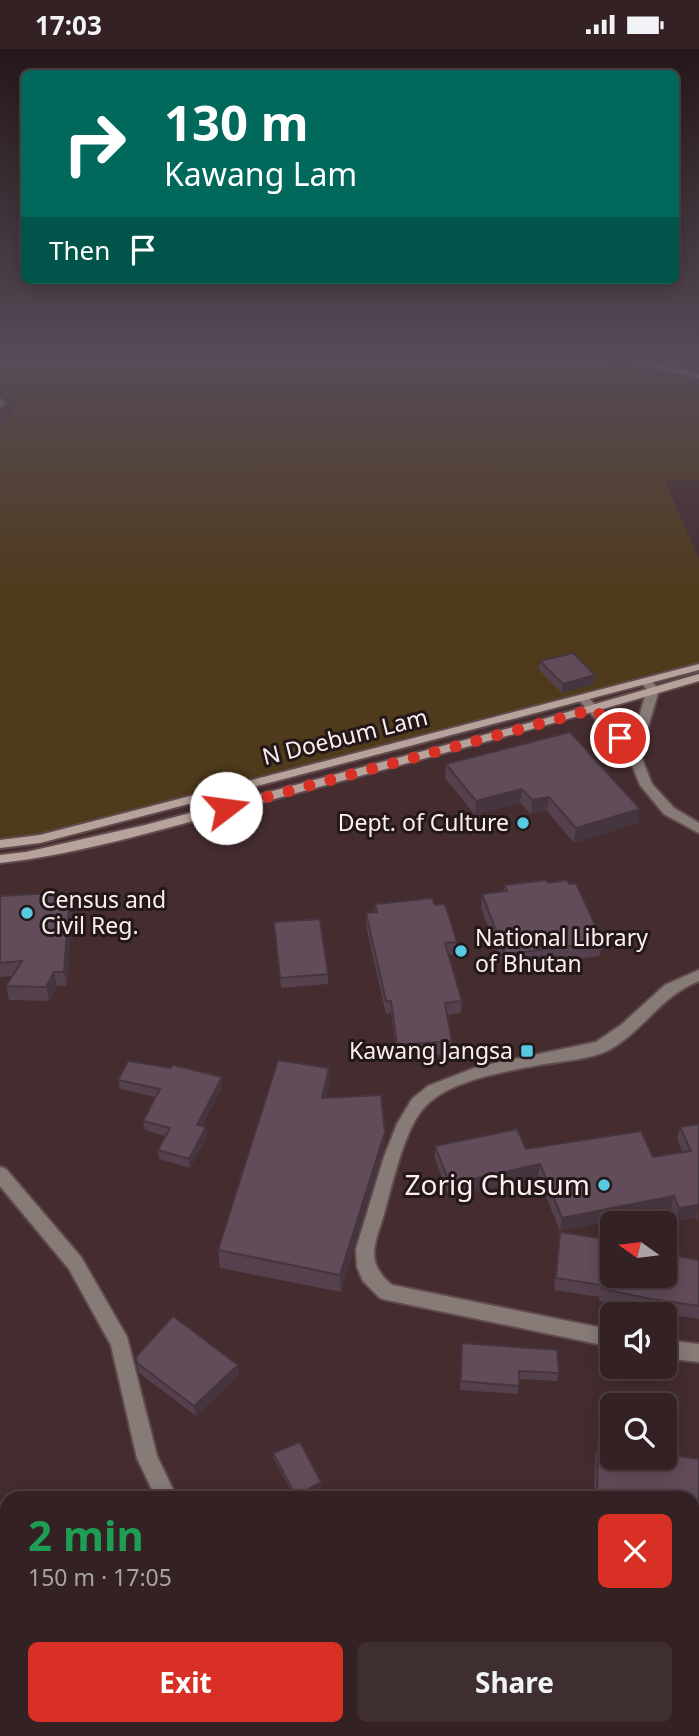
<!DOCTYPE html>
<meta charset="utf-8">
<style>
body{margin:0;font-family:"Noto Sans",sans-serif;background:#3e2e30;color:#f1f3f6;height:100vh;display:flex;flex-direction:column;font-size:26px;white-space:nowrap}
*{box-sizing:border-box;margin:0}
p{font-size:23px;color:#a9a3a6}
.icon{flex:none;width:38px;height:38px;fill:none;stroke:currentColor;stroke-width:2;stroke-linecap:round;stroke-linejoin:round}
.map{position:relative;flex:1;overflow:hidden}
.details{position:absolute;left:0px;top:1442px;width:700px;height:245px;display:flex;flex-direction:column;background:#332123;border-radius:21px 21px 0 0;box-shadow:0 4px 18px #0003,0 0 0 2px #4e3e41}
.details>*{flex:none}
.banner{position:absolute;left:21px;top:21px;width:658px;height:214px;border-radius:10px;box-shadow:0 4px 18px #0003,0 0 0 2px #4e3e41;background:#00695c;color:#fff;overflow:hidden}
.needle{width:46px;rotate:284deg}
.buttons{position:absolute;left:600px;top:1162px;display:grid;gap:14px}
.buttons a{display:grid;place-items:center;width:77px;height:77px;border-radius:10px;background:#332123;box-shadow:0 4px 18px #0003,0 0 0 2px #4e3e41;font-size:35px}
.pin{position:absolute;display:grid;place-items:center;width:60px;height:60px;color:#fff;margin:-30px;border:4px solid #fff;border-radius:50%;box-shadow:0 2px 7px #0007}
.me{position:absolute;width:77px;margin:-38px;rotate:75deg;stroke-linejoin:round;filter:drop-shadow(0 0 5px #0008)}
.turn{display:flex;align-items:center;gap:24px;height:147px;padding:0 28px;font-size:32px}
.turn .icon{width:91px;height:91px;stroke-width:2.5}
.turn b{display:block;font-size:49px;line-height:60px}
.then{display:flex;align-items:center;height:66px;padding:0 28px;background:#0003;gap:14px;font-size:26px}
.round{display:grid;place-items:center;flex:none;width:74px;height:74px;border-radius:10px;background:#3e2e30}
.headline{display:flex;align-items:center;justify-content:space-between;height:119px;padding:0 28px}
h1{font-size:42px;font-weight:700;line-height:52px;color:#1e9e55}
.cta{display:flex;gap:14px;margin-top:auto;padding:14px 28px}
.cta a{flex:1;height:80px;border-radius:10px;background:#d93025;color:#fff;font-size:28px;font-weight:700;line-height:80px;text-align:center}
.cta a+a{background:#3e2e30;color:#f1f3f6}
.status{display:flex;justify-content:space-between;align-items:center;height:49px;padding:0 35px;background:#332123;direction:ltr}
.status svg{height:19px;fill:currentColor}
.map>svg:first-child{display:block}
.green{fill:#4f3a1c}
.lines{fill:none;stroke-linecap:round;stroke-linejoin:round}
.minor-casing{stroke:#624b4e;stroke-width:4}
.secondary-casing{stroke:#624b4e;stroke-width:4}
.minor{fill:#877b77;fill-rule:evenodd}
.secondary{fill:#b6a49c;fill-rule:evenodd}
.wall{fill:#54414d}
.shaded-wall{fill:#45353f}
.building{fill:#624c5a;stroke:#45353f;stroke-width:2}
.route{stroke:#d93025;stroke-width:12;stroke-dasharray:0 21.6}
.poi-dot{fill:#58c9e3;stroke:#231819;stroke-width:2.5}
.labels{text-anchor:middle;stroke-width:6;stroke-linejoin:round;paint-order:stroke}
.street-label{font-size:23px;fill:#feedee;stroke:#231819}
.poi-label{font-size:23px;fill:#feedee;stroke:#231819;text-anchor:end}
.near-poi-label{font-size:28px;fill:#feedee;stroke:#231819;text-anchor:end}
</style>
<div class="status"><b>17:03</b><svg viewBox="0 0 49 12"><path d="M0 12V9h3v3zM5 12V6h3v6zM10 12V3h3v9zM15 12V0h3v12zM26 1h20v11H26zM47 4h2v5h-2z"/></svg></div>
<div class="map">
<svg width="699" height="1687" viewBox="0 0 699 1687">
<rect width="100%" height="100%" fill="#442c2f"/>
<!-- green -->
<path class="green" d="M 5,310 L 590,310 L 699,337 L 699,431 L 665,432 L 699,510 L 699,613 L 63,786 L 0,797 L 0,379 L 18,355 L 18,351 L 0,341 L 0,312 Z"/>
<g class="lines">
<!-- minor casing -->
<g class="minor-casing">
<path id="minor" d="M 0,350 L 4,353 L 3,356 L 0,357 Z
M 646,629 L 650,630 L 659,641 L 640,705 L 652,735 L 674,759 L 699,774 L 699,784 L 664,765 L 640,736 L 628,706 L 577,649 L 583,645 L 587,647 L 631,694 L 647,641 L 640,632 Z
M 699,921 L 699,932 C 661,946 642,984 607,1002 C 587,1011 560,1012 539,1016 C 504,1023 446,1031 422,1061 C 404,1083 392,1136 384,1165 C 375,1195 364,1213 392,1236 L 612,1281 L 612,1298 L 387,1251 L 380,1249 L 363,1232 L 357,1218 L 356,1200 L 384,1108 L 397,1075 L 412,1050 L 428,1037 L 477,1018 L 596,993 L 621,976 L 665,936 Z
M 0,1118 L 6,1120 L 81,1208 L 127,1288 L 157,1407 L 177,1449 L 156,1449 L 137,1409 L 111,1296 L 69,1220 L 0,1137 Z
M 665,1291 L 699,1295 L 699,1313 L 665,1309 Z"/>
</g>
<!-- secondary casing -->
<g class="secondary-casing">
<path id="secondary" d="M 622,310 L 638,310 L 699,325 L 699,329 Z
M 699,615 L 699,621 L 40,794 L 0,799 L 0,791 L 40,786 Z
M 699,625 L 699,632 C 558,674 416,712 274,750 C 186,773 90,804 0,814 L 0,806 L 26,803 L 145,776 L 540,671 Z"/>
</g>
<!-- minor -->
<use href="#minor" class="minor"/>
<!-- secondary -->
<use href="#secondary" class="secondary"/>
</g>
<!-- wall -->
<path class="wall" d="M 540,612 L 594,635 L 562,644 L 539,621 Z
M 446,715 L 638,774 L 574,794 L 547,762 L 531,765 L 520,754 L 475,766 L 445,729 Z
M 548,834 L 603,893 L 600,907 L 504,920 L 481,859 L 482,845 L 504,842 L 504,836 Z
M 70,843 L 72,857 L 67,937 L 57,937 L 49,952 L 9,951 L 6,937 L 12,927 L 0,928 L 0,847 Z
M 375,855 L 435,856 L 457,893 L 456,905 L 448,906 L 462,952 L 461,964 L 448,966 L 452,992 L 452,1005 L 397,1008 L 391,964 L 386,965 L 366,877 L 366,864 L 374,863 Z
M 274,873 L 328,925 L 328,935 L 281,939 Z
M 329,1019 L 329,1037 L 326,1049 L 385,1083 L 384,1101 L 341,1243 L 220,1219 L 218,1201 Z
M 118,1031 L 222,1038 L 202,1077 L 206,1078 L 207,1088 L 190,1119 L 159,1110 L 158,1101 L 165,1087 L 145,1081 L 143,1072 L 155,1048 L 120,1040 Z
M 699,1075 L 698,1173 L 696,1169 L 676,1172 L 671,1160 L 560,1182 L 538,1128 L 449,1148 L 435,1110 L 435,1097 L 526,1100 L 653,1108 L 682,1103 L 677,1090 L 680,1078 Z
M 560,1183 L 612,1227 L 699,1211 L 699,1270 L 649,1263 L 599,1252 L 599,1248 L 554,1241 Z
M 462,1294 L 559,1324 L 557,1332 L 519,1330 L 518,1345 L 460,1341 Z
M 136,1308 L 238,1316 L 239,1326 L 196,1367 L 139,1324 Z
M 598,1394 L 699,1410 L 699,1527 L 699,1522 L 693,1521 L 693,1449 L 594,1449 L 595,1407 Z
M 273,1404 L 321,1438 L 301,1449 L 295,1449 L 273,1408 Z"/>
<!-- shaded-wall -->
<path class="shaded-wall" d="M 595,626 L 594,635 L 562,644 L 563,635 Z
M 522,740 L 520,754 L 475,766 L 476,752 Z
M 549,748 L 547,762 L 531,765 L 532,751 Z
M 640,760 L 638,774 L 574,794 L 576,779 Z
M 70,843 L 72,857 L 67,937 L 64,923 Z
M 54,923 L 57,937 L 49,952 L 46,938 Z
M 329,1019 L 329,1037 L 322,1067 L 322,1049 Z
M 222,1028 L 222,1038 L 198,1085 L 197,1076 Z
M 206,1078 L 207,1088 L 190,1119 L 189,1110 Z
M 385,1083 L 384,1101 L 341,1243 L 340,1226 Z
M 540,1115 L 538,1128 L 449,1148 L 450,1135 Z
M 674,1147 L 671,1160 L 560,1182 L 562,1169 Z
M 699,1156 L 696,1169 L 676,1172 L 679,1159 Z
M 238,1316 L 239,1326 L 196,1367 L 194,1357 Z
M 321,1433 L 321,1438 L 301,1449 L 296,1449 L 296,1447 Z
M 240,1680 L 249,1680 L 241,1686 Z"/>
<!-- building -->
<path class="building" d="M 573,604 L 595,626 L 563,635 L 540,612 Z
M 570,683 L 640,760 L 576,779 L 549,748 L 532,751 L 522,740 L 476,752 L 446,715 Z
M 547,831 L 548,834 L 567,831 L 569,835 L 576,834 L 603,893 L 505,905 L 482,845 L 507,842 L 504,836 Z
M 70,843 L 64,923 L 54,923 L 46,938 L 6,937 L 22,912 L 0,914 L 0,847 Z
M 432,849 L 435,856 L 445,855 L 457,893 L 445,894 L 462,952 L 445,954 L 452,992 L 397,996 L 391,952 L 386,952 L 366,864 L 377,863 L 375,855 Z
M 320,870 L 328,925 L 280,929 L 274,873 Z
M 278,1011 L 329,1019 L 322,1049 L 381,1046 L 385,1083 L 340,1226 L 218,1201 Z
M 128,1012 L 171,1019 L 173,1016 L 222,1028 L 197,1076 L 206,1078 L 189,1110 L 158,1101 L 170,1079 L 143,1072 L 160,1040 L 118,1031 Z
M 699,1075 L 699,1156 L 679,1159 L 674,1147 L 562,1169 L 540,1115 L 450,1135 L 435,1097 L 517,1080 L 526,1100 L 641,1082 L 653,1108 L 691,1102 L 680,1078 Z
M 560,1183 L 612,1191 L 612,1227 L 665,1227 L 665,1205 L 699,1211 L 699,1257 L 652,1250 L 602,1240 L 602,1236 L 556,1229 Z
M 173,1267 L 238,1316 L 194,1357 L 137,1314 L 136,1308 Z
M 462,1294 L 557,1301 L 559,1324 L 519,1322 L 519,1337 L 461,1332 Z
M 300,1393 L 321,1433 L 296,1447 L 273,1404 Z
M 598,1394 L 612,1396 L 612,1409 L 665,1409 L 665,1405 L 699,1410 L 699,1509 L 693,1508 L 693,1449 L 597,1449 Z
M 693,1579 L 694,1579 L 694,1635 L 693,1635 Z
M 556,1680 L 579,1687 L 555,1687 Z"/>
<!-- sky -->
<linearGradient id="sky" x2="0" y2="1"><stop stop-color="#25181a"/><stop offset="0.57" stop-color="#564b58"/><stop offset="1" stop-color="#564b58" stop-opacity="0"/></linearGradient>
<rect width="699" height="547" fill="url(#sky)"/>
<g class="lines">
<!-- route -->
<path class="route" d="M 226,759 L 595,660 L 620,689"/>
</g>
<!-- markers -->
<g class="poi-dot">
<circle cx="523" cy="774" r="7"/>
<circle cx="27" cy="864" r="7"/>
<circle cx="461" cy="902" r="7"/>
<rect x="520" y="995" width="14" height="14" rx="3.5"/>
<circle cx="604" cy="1136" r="7"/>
</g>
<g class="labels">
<!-- street labels -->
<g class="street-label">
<text transform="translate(345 688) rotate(-14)" y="8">N Doebum Lam</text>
</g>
<!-- poi labels -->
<g class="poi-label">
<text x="509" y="782">Dept. of Culture</text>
<text x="41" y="859" text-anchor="start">Census and<tspan x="41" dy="26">Civil Reg.</tspan></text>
<text x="475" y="897" text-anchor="start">National Library<tspan x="475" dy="26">of Bhutan</tspan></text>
<text x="513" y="1010">Kawang Jangsa</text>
</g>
<!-- near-poi labels -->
<g class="near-poi-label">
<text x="590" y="1146">Zorig Chusum</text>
</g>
</g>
</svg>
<div class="buttons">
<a><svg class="needle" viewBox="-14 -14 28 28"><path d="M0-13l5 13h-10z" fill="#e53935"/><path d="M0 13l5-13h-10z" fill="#a9a3a6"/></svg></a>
<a><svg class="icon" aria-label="sound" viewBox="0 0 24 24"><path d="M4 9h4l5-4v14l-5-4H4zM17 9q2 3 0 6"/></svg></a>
<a><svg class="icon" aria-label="search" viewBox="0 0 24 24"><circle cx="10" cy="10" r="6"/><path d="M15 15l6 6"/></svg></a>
</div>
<div class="pin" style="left:620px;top:689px;background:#d93025"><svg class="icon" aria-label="arrive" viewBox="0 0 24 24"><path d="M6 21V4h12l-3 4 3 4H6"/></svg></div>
<svg class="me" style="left:226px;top:759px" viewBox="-20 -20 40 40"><circle r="19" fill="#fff"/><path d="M0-13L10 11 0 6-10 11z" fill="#d93025"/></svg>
<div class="banner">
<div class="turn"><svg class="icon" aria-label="right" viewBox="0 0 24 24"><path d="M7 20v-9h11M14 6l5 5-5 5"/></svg><div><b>130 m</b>Kawang Lam</div></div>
<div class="then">Then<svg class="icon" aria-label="arrive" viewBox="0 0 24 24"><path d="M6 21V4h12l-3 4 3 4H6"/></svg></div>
</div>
<section class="details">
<div class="headline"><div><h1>2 min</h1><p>150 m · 17:05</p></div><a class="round" style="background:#d93025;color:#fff"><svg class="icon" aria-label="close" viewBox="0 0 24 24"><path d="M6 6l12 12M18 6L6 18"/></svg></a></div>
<div class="cta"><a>Exit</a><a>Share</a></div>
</section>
</div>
